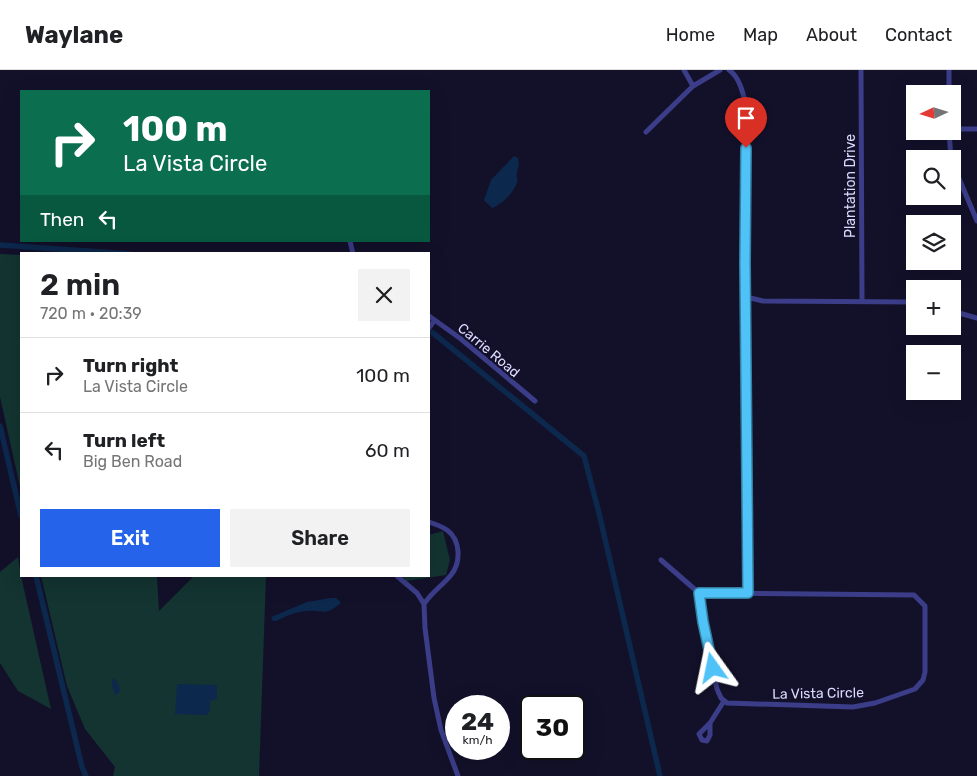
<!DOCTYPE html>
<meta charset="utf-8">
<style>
body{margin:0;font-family:Rubik,sans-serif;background:#f2f2f2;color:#202124;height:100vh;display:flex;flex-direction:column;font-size:19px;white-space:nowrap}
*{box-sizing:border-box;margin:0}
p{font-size:16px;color:#757577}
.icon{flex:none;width:28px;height:28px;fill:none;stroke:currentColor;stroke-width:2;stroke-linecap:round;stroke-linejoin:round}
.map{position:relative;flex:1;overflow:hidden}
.sheet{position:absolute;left:20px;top:182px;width:410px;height:325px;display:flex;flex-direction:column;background:#fff;border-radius:0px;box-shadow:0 5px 20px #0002}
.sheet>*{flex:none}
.top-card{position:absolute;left:20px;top:20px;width:410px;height:152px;border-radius:0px;box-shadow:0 5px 20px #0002;background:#0b6e4f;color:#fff;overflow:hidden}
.needle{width:32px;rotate:266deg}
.controls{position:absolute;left:906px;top:15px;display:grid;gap:10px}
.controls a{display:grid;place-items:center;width:55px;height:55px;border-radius:0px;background:#fff;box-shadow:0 5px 20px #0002;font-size:25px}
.speed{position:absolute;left:445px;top:625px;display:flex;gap:10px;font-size:25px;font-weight:700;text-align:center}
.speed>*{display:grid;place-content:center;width:65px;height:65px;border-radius:50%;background:#fff;box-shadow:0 5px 20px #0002;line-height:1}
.speed small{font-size:12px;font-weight:400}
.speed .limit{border:2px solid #111;border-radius:8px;background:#fff;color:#111}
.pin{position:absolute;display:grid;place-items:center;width:42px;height:42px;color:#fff;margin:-51px -21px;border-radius:50% 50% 50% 0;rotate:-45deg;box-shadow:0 0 5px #0007}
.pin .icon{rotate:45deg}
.me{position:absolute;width:55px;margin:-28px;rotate:348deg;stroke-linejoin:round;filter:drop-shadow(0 0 4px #0008)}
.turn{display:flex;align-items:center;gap:18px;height:105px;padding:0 20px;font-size:22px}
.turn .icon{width:65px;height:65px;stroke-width:2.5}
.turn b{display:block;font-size:35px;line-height:42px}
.then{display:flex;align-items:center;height:48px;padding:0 20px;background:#0003;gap:10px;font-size:19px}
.round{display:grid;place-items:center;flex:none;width:52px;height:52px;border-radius:0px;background:#f2f2f2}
.headline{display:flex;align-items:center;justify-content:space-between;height:85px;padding:0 20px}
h1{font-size:30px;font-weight:600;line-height:38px}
.action{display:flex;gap:10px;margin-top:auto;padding:10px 20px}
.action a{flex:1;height:58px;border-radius:0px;background:#2563eb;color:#fff;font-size:20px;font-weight:600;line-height:58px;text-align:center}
.action a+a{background:#f2f2f2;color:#202124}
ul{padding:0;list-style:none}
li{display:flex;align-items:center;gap:15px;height:75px;padding:0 20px;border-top:1px solid #e0e0e0}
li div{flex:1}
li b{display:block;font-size:19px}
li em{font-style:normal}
header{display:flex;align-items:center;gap:30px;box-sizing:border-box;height:70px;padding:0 25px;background:#fff;border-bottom:1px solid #e0e0e0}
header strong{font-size:24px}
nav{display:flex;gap:28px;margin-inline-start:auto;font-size:18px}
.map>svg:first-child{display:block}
.green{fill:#133431}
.water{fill:#0c284d}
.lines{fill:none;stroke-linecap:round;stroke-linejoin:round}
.stream{stroke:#0c284d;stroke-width:2}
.canal{stroke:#0c284d;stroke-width:5.5}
.minor{stroke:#3b3d89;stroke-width:5}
.route-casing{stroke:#337fa1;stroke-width:12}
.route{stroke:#4fc3f7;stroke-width:9}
.labels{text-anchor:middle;stroke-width:4.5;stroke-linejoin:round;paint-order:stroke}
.street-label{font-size:14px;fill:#dcdaff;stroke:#13112a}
</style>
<header>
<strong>Waylane</strong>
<nav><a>Home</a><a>Map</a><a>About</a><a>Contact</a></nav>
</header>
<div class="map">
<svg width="977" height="706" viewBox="0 0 977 706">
<rect width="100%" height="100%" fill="#13112a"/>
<!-- green -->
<path class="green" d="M 0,184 L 21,185 L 21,421 L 0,327 Z
M 443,461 L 450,490 L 446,505 L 406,511 L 403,506 L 429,506 L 429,465 Z
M 18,487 L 21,506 L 51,639 L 18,621 L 0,593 L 0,502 Z
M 41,506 L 157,506 L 159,541 L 194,506 L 266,506 L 259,706 L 113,706 L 115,697 L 85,659 L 67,616 Z"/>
<!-- water -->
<path class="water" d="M 514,86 L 518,88 C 520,95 518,97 517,103 C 516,106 518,109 517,112 C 515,122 501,135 492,138 L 484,130 L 491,110 Z
M 331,528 L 336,528 L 340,531 L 340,534 C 323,547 324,539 306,541 C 296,542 285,546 276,551 L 273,551 L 271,547 L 307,532 Z
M 112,609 L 116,610 L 120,619 L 119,623 L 115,625 L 112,616 Z
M 177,614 L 217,615 L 217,629 L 210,631 L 210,640 L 207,645 L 175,644 Z"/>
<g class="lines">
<!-- stream -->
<path class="stream" d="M 431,261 L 433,263"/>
<!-- canal -->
<path class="canal" d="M 0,175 L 130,184
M 433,263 L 584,386 L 599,443 L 660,706
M 0,356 L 21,446
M 36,506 L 82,697 L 86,706"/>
<!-- minor -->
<path class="minor" d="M 684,0 L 693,16
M 729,0 C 741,8 744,28 747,40 L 745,193 L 747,523
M 861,0 L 862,231
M 949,0 L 949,24
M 952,59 L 977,59
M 949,61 L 951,89
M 646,62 L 693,16 L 720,0
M 952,92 L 977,151
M 350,171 L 353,184
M 746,227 L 763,231 L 915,232
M 952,241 L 977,248
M 429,246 L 461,269 L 535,331
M 429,258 L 434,251
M 661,490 L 699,523
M 397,506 L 417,523 L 424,534 L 425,558 L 434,628 L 441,660 L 458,706
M 699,523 L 914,525 L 925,536 L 925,602 L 923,610 L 915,619 L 875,633 L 853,637 L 727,633 L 721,628 L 717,619 L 703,553 Z
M 424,534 C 432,522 442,516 451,505 C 461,493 461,470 447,460 C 441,456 435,454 429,452
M 710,653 L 710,665 L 707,671 L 702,670 L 699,664 L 710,653 L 724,631"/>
</g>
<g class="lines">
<!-- route casing -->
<g class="route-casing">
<path id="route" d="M 713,598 L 703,552 L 699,523 L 748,523 L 745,193 L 746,78"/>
</g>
<!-- route -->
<use href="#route" class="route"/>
</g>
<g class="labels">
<!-- street labels -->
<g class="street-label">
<text transform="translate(850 116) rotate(-90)" y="5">Plantation Drive</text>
<text transform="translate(489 280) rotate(40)" y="5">Carrie Road</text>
<text transform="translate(818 623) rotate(-1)" y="5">La Vista Circle</text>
</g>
</g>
</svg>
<div class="controls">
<a><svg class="needle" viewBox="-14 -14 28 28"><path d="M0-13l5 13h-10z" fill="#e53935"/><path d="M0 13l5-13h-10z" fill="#757577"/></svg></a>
<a><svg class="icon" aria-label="search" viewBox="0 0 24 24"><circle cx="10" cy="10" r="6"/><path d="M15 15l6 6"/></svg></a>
<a><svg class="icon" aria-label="layers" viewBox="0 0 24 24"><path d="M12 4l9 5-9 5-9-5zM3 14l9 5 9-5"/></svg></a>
<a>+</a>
<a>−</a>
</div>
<div class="speed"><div>24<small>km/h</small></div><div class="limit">30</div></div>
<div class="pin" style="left:746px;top:78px;background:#d93025"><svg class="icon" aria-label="arrive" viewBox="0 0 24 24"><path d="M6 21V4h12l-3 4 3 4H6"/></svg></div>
<svg class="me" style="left:713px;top:598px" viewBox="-20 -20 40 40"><path d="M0-17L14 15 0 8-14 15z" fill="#4fc3f7" stroke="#fff" stroke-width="4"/></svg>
<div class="top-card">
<div class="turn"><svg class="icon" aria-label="right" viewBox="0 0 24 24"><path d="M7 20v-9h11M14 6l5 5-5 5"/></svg><div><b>100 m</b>La Vista Circle</div></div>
<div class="then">Then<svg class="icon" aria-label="left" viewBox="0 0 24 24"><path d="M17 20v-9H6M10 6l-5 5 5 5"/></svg></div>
</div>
<section class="sheet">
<div class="headline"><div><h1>2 min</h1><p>720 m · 20:39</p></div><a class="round"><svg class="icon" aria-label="close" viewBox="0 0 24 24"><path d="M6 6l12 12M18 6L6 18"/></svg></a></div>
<ul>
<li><svg class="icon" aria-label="right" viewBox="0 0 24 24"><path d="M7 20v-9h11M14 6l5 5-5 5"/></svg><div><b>Turn right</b><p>La Vista Circle</p></div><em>100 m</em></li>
<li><svg class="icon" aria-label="left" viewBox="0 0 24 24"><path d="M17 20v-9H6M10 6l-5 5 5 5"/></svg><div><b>Turn left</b><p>Big Ben Road</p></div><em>60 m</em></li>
</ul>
<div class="action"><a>Exit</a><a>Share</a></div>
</section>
</div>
